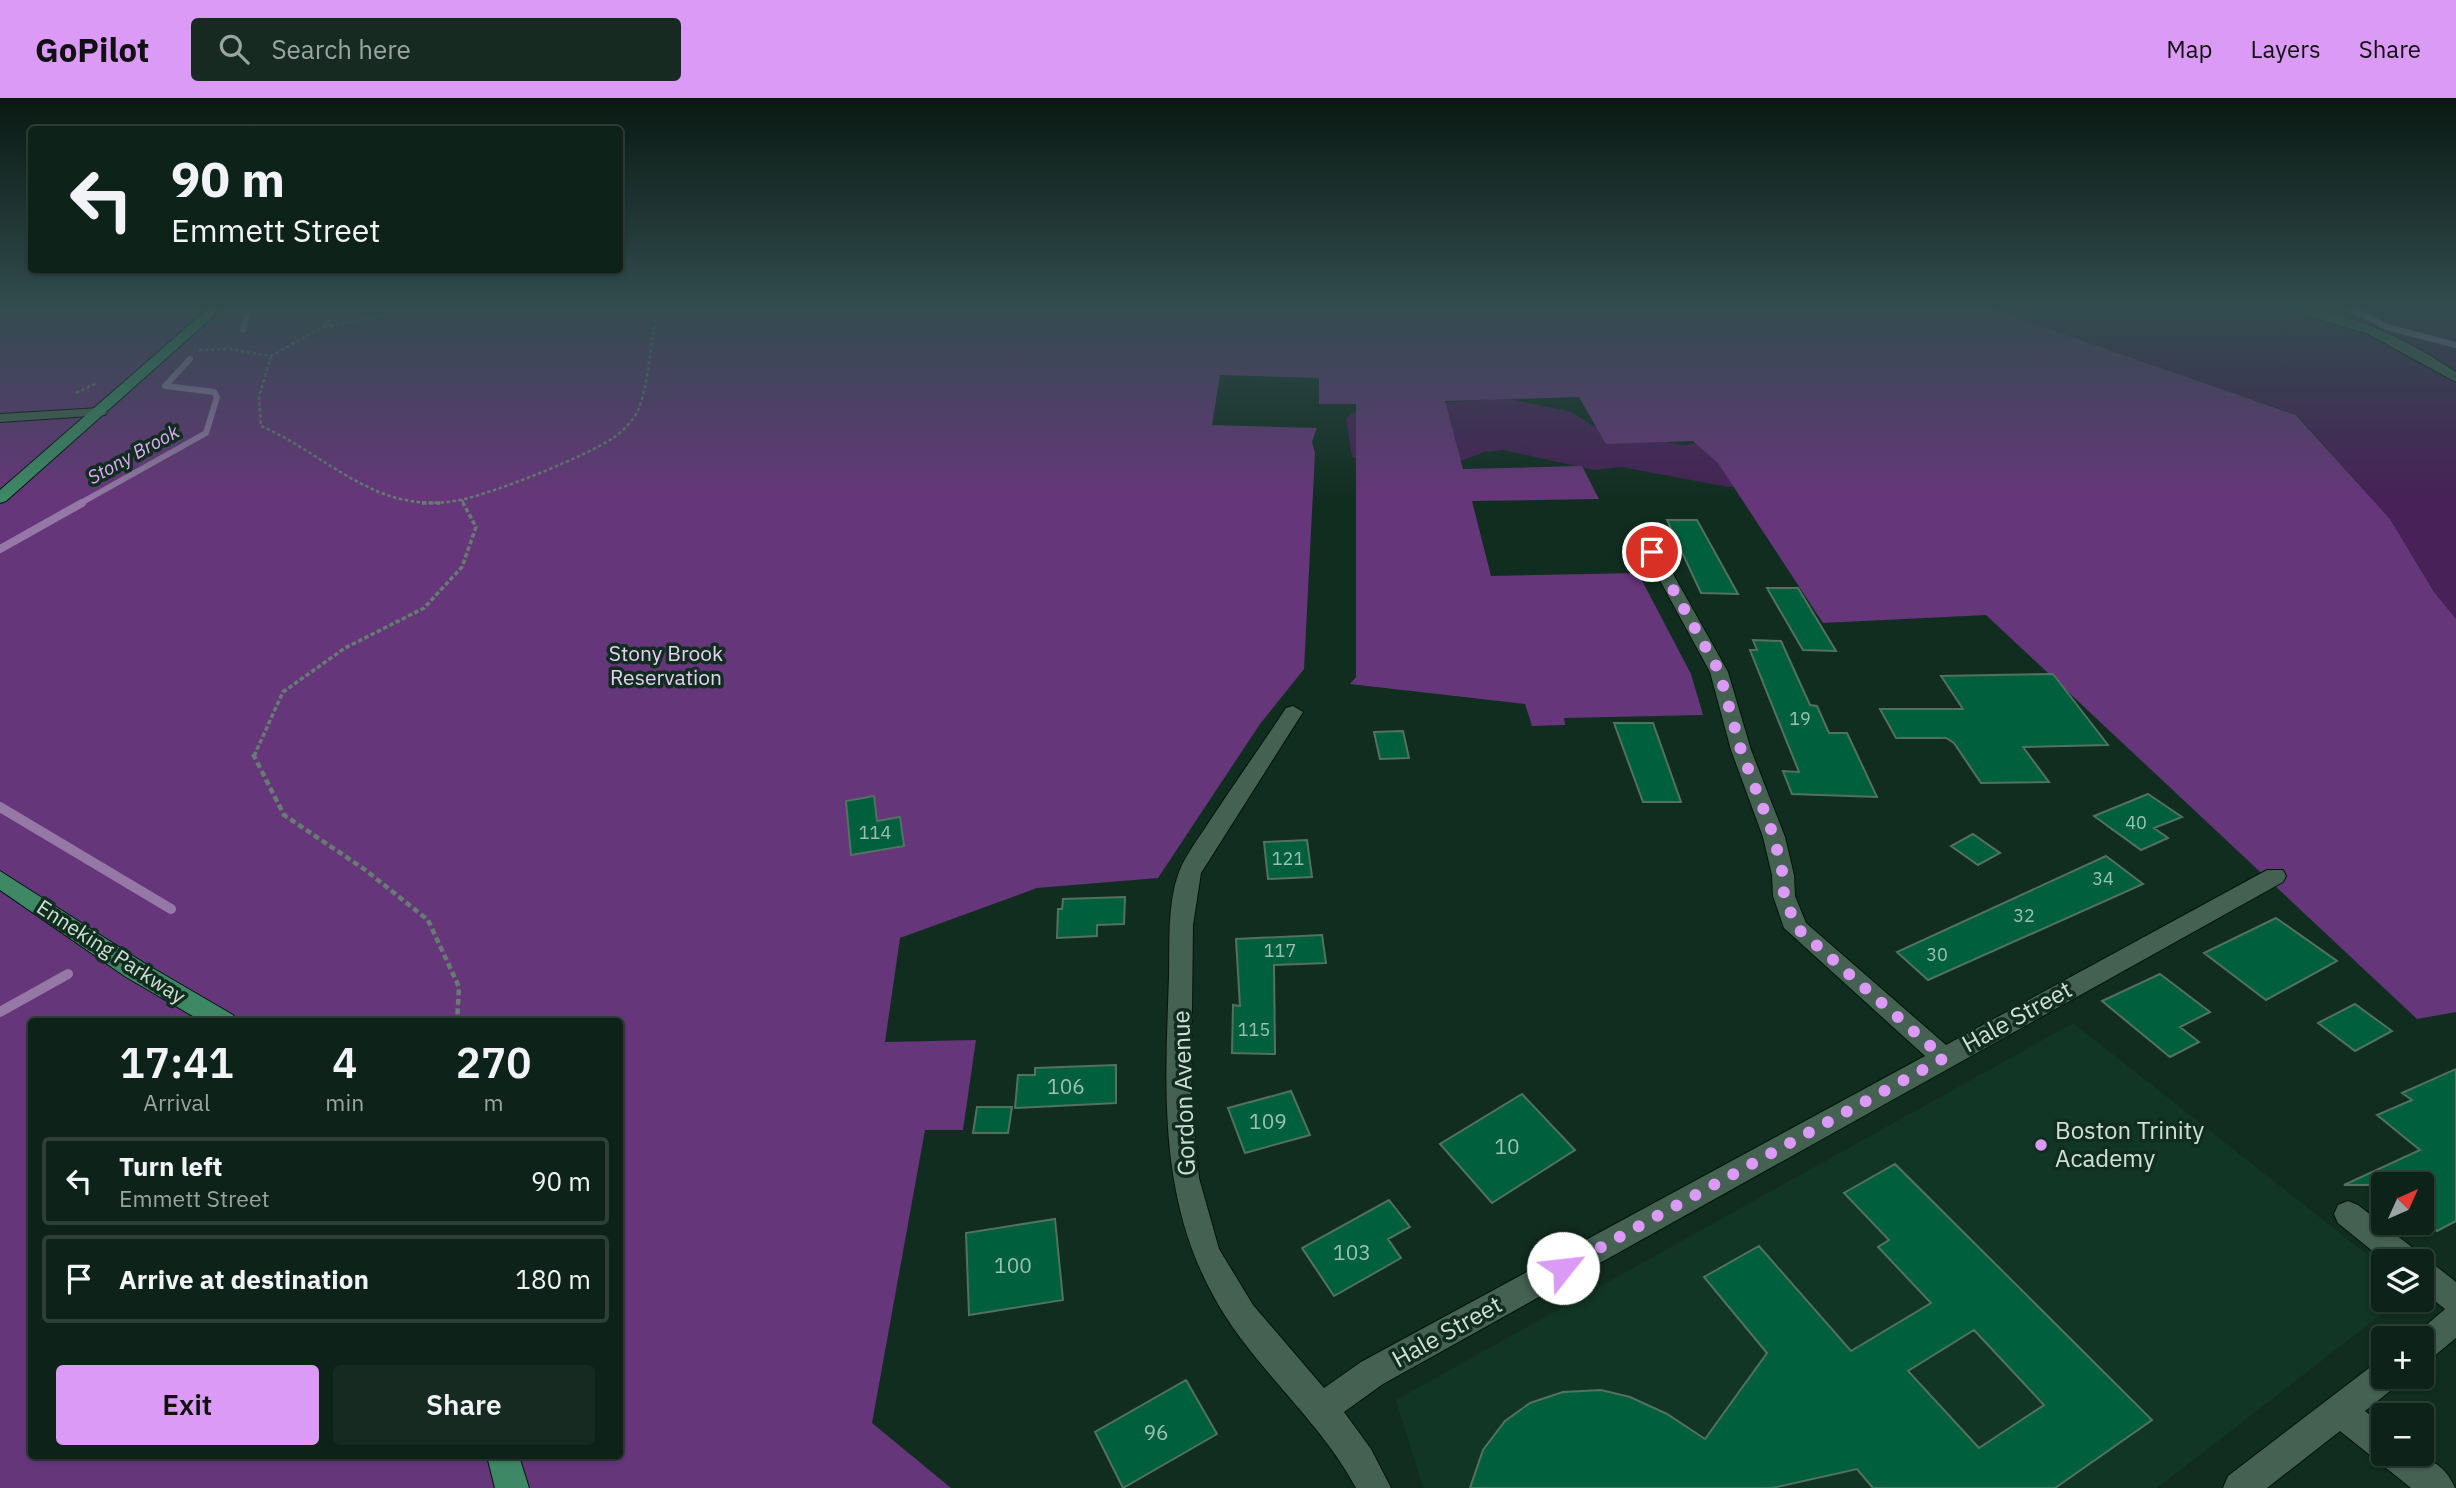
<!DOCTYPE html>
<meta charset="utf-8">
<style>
body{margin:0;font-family:"IBM Plex Sans",sans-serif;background:#162a21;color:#f1f3f6;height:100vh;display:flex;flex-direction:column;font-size:26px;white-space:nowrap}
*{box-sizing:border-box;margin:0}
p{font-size:23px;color:#9aa4a2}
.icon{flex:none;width:38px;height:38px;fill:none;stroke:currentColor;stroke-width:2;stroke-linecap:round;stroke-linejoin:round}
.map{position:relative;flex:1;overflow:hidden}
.drawer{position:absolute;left:28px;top:920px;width:595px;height:441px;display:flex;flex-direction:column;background:#0d2218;border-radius:7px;box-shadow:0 2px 5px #0004,0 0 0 2px #2d3f37}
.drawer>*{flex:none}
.banner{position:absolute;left:28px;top:28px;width:595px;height:147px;border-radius:7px;box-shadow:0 2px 5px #0004,0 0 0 2px #2d3f37;background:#0d2218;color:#f1f3f6;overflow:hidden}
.needle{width:46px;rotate:45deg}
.tools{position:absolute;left:2371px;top:1074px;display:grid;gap:14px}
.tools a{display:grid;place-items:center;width:63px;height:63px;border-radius:7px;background:#0d2218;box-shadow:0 2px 5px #0004,0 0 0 2px #2d3f37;font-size:35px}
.pin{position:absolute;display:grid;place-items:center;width:60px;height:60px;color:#fff;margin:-30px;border:4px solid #fff;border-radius:50%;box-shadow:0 2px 7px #0007}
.me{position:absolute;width:77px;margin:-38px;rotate:61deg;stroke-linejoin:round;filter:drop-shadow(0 0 5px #0008)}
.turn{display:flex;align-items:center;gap:24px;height:147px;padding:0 28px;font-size:32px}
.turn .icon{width:91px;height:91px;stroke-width:2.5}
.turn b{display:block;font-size:49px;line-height:60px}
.eta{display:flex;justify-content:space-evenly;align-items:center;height:119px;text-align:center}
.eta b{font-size:42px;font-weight:600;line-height:49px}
.button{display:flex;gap:14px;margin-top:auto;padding:14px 28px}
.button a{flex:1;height:80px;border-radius:7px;background:#da9af6;color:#111;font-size:28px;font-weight:600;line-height:80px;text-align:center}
.button a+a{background:#162a21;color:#f1f3f6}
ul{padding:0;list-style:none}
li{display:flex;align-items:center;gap:21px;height:88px;margin:0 14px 10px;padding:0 14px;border:4px solid #2d3f37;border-radius:7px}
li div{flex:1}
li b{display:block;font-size:26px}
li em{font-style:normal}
header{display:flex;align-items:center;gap:42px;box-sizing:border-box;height:98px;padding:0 35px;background:#da9af6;color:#111}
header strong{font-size:33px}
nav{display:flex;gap:38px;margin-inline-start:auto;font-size:24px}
.search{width:490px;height:63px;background:#162a21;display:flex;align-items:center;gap:18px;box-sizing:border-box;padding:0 24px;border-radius:7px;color:#9aa4a2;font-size:26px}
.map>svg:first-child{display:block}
.built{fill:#113625}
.green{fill:#472157}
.forest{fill:#66367a;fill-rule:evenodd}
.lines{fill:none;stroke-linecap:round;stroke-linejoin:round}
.stream-far2{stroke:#9578a6;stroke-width:6}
.stream-far1{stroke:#9578a6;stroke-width:8}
.stream{stroke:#9578a6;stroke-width:10}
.building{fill:#00603e;stroke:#537160;stroke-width:2;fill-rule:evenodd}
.minor-casing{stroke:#001509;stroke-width:2}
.major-casing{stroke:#001509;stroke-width:2}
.path-far2{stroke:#667c71;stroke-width:2.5;stroke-dasharray:3.5 2.5;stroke-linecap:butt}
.path-far1{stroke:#667c71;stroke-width:3.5;stroke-dasharray:4.5 2.5;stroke-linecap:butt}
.path{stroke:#667c71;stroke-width:4.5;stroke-dasharray:6 3.5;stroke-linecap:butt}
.minor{fill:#446152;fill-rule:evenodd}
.major{fill:#3f8866;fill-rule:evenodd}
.route{stroke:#da9af6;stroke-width:12;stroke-dasharray:0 21.6}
.poi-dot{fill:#da9af6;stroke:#112d20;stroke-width:2.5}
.labels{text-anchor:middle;stroke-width:7;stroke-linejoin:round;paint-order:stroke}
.number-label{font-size:18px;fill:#9cc0b1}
.far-water-label{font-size:19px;font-style:italic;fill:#e1acf9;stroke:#112d20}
.park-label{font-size:21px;fill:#e9cff6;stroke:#112d20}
.street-label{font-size:21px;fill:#d0e0d7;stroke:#112d20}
.near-number-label{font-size:21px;fill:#9cc0b1}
.near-street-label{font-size:24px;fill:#d0e0d7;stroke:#112d20}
.near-poi-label{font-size:24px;fill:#d0e0d7;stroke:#112d20;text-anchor:start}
</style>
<header>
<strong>GoPilot</strong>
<div class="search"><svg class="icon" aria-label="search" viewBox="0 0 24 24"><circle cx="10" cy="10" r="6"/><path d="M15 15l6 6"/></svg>Search here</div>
<nav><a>Map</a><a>Layers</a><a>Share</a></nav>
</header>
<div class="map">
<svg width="2456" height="1390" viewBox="0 0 2456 1390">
<rect width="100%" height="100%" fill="#112d20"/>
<!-- built -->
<path class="built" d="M 2073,925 L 2383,1169 L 2384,1202 L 2400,1202 L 2157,1390 L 1423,1390 L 1396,1302 Z"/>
<!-- green -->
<path class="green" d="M 1986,209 L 2456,209 L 2456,521 L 2434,494 L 2390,421 L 2297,317 Z
M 1505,300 L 1572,314 L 1593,328 L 1659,343 L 1684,347 L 1710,343 L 1750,387 L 1728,389 L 1622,369 L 1594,372 L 1504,352 L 1484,354 L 1433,374 L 1389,371 L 1352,359 L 1346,320 L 1359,311 Z"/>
<!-- forest -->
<path class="forest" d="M 0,209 L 1986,209 L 2296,317 L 2390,421 L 2434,494 L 2456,521 L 2456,914 L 2417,921 L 1986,517 L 1823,525 L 1718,365 L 1693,343 L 1606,346 L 1579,299 L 1445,303 L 1463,371 L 1582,368 L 1599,401 L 1472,403 L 1491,478 L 1638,475 L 1691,576 L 1703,617 L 1564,620 L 1565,627 L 1532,628 L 1525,606 L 1350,586 L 1356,579 L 1356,306 L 1319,306 L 1319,280 L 1220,277 L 1212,327 L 1317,330 L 1312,344 L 1315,355 L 1304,571 L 1260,626 L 1158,780 L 1037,790 L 900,840 L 885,944 L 976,942 L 963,1032 L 925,1032 L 872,1325 L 951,1390 L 0,1390 ZM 32,924 L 620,924 L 620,1358 L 32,1358 Z"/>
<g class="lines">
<!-- stream-far2 -->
<path class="stream-far2" d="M 2353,212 L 2387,229 L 2456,247
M 243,232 L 250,208
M 79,406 L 206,335 L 217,299 L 214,294 L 165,288 L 190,261"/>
<!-- stream-far1 -->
<path class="stream-far1" d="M 0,451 L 82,405"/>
<!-- stream -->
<path class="stream" d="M 0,709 L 171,811
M 0,914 L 68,876"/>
</g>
<!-- building -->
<path class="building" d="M 1667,422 L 1697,422 L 1738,496 L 1701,495 Z
M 1767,490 L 1798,490 L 1836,553 L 1803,552 Z
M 1753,542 L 1781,543 L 1810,607 L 1817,608 L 1829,635 L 1847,635 L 1877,699 L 1792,696 L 1783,673 L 1799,674 L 1750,552 L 1757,552 Z
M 2053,576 L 2108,647 L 2023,649 L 2049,684 L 1981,685 L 1954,645 L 1946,640 L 1896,640 L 1880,611 L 1963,611 L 1941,578 Z
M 1614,625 L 1653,625 L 1681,704 L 1643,704 Z
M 1403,633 L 1409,660 L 1380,661 L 1374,634 Z
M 2148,696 L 2182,719 L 2154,730 L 2168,740 L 2141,752 L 2094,718 Z
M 874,698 L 877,723 L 900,719 L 904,748 L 851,757 L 846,703 Z
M 1973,736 L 2000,755 L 1978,767 L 1951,748 Z
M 1307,742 L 1312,779 L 1268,781 L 1264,744 Z
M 2106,758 L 2143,786 L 1928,882 L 1897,854 Z
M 1125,799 L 1124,826 L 1097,827 L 1097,838 L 1057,840 L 1058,811 L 1062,811 L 1063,801 Z
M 2276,820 L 2337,863 L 2266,902 L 2204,855 Z
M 1322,837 L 1326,865 L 1274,867 L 1275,956 L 1232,955 L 1233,907 L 1240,908 L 1236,841 Z
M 2160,876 L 2210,914 L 2180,929 L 2199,944 L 2170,959 L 2102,903 Z
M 2355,906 L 2392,933 L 2355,953 L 2318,925 Z
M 1116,967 L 1116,1005 L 1015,1010 L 1018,977 L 1035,977 L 1035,970 Z
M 2456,971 L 2456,1123 L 2437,1133 L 2422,1120 L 2422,1087 L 2344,1087 L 2420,1052 L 2377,1017 L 2412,1002 L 2402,995 Z
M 1291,993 L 1310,1037 L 1245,1055 L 1228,1010 Z
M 1522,996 L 1575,1052 L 1492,1105 L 1440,1046 Z
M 977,1009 L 1012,1009 L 1008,1035 L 973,1035 Z
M 1895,1066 L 2152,1322 L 2055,1390 L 1873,1390 L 1857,1371 L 1772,1390 L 1470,1390 L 1483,1352 L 1505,1323 L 1530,1305 L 1563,1294 L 1601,1292 L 1630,1299 L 1667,1316 L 1705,1341 L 1767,1255 L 1704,1179 L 1759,1148 L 1851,1253 L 1931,1205 L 1878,1149 L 1889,1142 L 1844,1095 ZM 1974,1232 L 2044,1307 L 1979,1350 L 1908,1273 Z
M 1389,1102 L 1410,1129 L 1388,1141 L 1401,1160 L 1334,1198 L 1302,1150 Z
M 1055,1121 L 1063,1202 L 969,1217 L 966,1135 Z
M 1186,1282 L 1217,1336 L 1123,1390 L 1095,1334 Z"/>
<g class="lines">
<!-- minor casing -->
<g class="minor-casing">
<path id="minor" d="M 2274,208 C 2340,208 2402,238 2456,274 L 2456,284 L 2368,236 Z
M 100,310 L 107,314 L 105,317 L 0,324 L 0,316 Z
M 1641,428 L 1649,433 L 1728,574 L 1751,652 L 1785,739 L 1794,777 L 1795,798 L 1806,825 L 1946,947 L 2267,772 L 2283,772 L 2286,778 L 2283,784 L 1383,1286 L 1344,1314 L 1371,1351 L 1391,1390 L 1356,1390 C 1318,1319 1252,1269 1214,1199 C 1158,1098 1165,990 1169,879 C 1170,845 1167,807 1179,774 C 1186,756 1199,740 1209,724 C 1234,686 1261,648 1286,610 L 1293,608 L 1303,614 L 1201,775 L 1193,827 L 1191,1000 L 1199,1080 L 1219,1151 L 1253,1207 L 1324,1290 L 1361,1264 L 1925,958 L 1784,830 L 1773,798 L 1772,777 L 1763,739 L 1731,652 L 1710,574 L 1633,433 Z
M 2348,1103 L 2358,1107 L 2418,1154 L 2421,1161 L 2432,1165 L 2456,1184 L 2456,1240 L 2433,1259 L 2422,1263 L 2422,1241 L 2410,1241 L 2445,1211 L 2422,1193 L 2422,1164 L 2386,1164 L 2338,1125 L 2334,1116 L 2338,1107 Z
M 2384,1263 L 2384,1279 L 2399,1279 L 2395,1289 L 2365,1313 L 2384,1328 L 2384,1356 C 2414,1356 2441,1357 2455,1390 L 2411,1390 L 2340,1333 L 2267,1390 L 2223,1390 L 2228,1378 L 2373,1267 Z"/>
</g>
<!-- major casing -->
<g class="major-casing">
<path id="major" d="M 211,208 L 225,208 L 6,403 L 0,405 L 0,392 Z
M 0,773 L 144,865 L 233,917 L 237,924 L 203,924 L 126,879 L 0,792 Z
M 487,1358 L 519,1358 L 529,1390 L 495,1390 Z"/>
</g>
<!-- path-far2 -->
<path class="path-far2" d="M 324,229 L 433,208
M 199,252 L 229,251 L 271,258 L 323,229 L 329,222 L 318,208
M 271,258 L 259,299 L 261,328 C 305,347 342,381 387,397 C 410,405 436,407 460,402 C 494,395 585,359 613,340 C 622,334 634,322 638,312 C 648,290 651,244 656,218 L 667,208
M 76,295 L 97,285
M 462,402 L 464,406"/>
<!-- path-far1 -->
<path class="path-far1" d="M 422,405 L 440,405
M 254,658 L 283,594 L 345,550 L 424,510 L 462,469 L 476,429 L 463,405"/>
<!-- path -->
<path class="path" d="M 253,656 L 284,717 L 364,771 L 428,822 L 459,889 L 457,924"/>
<!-- minor -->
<use href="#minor" class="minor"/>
<!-- major -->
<use href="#major" class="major"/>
</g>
<!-- sky -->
<linearGradient id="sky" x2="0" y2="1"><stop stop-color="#091912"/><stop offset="0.52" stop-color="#324c4e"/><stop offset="1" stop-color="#324c4e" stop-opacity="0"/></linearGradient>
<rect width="2456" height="403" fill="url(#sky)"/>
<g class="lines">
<!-- route -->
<path class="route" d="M 1563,1170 L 1944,960 L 1797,830 L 1784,798 L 1783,777 L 1774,739 L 1741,652 L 1719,573 L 1652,454"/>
</g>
<!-- markers -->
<circle class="poi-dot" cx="2041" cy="1047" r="7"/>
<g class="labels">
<!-- number labels -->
<g class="number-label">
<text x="1800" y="627">19</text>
<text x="2136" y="731">40</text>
<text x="875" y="741">114</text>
<text x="1288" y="767">121</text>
<text x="2103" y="787">34</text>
<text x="2024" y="824">32</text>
<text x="1280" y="859">117</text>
<text x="1937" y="863">30</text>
<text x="1254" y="938">115</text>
</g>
<!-- far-water labels -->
<g class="far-water-label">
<text transform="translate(133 356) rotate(-29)" y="7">Stony Brook</text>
</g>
<!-- park labels -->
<g class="park-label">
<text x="666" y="563">Stony Brook<tspan x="666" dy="24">Reservation</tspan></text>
</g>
<!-- street labels -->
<g class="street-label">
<text transform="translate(111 854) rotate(33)" y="7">Enneking Parkway</text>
</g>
<!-- near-number labels -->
<g class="near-number-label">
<text x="1066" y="996">106</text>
<text x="1268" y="1031">109</text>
<text x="1507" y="1056">10</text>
<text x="1352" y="1162">103</text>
<text x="1013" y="1175">100</text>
<text x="1156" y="1342">96</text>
</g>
<!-- near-street labels -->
<g class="near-street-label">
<text transform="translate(2017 919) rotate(-29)" y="8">Hale Street</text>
<text transform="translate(1184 995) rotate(-92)" y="8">Gordon Avenue</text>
<text transform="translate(1447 1234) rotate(-29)" y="8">Hale Street</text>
</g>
<!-- near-poi labels -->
<g class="near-poi-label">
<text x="2055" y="1041">Boston Trinity<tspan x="2055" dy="28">Academy</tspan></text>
</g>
</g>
</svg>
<div class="tools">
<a><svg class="needle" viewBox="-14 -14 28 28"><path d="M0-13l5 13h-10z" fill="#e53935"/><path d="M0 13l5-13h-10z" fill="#9aa4a2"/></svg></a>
<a><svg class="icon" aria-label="layers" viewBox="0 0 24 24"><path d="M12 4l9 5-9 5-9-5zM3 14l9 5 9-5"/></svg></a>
<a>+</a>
<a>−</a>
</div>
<div class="pin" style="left:1652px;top:454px;background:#d93025"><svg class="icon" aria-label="arrive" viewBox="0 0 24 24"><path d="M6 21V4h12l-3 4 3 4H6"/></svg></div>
<svg class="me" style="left:1563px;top:1170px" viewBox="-20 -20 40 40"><circle r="19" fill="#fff"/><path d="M0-13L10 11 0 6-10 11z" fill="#da9af6"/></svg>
<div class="banner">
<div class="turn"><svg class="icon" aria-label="left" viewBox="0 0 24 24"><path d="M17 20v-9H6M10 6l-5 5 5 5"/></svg><div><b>90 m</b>Emmett Street</div></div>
</div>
<section class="drawer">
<div class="eta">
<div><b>17:41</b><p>Arrival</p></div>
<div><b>4</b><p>min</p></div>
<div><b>270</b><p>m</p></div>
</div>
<ul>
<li><svg class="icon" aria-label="left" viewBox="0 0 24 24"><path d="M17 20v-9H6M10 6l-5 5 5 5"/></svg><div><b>Turn left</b><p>Emmett Street</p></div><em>90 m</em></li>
<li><svg class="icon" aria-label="arrive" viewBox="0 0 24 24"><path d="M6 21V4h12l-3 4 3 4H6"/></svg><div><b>Arrive at destination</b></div><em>180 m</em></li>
</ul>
<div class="button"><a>Exit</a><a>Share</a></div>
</section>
</div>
